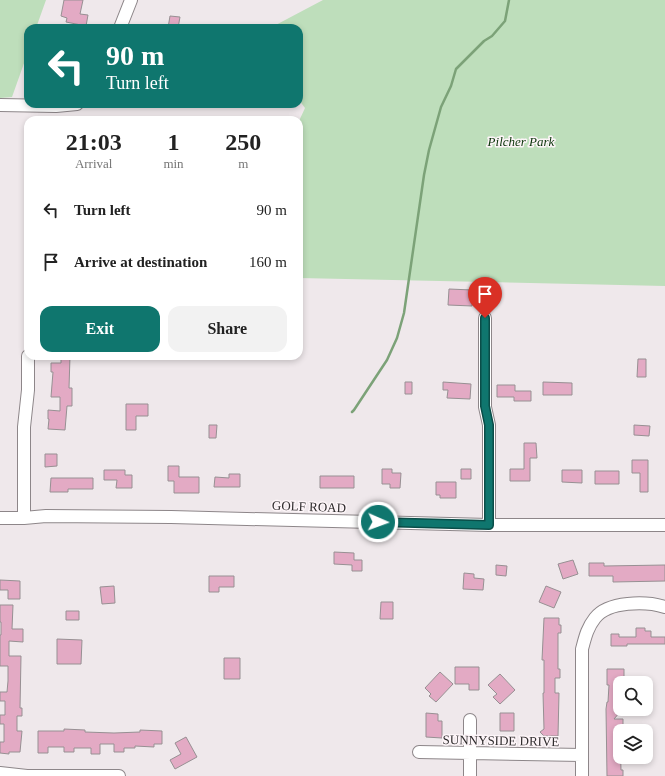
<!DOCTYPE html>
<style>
body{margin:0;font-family:"Times New Roman",serif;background:#f2f2f2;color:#222;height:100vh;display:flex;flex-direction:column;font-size:15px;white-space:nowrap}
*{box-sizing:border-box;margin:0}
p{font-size:13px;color:#767676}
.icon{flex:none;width:22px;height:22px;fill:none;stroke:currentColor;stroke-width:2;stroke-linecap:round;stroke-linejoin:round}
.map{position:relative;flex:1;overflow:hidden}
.sheet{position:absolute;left:24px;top:116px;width:279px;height:244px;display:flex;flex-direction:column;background:#fff;border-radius:12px;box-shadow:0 2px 6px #0003}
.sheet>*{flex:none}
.top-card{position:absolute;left:24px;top:24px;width:279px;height:84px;border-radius:12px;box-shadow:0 2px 6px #0003;background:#0f766e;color:#fff;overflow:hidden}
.fabs{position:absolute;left:613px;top:676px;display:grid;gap:8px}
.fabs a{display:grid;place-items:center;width:40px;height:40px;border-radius:8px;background:#fff;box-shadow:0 2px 6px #0003;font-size:20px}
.pin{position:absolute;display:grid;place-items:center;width:34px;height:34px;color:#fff;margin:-41px -17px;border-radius:50% 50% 50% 0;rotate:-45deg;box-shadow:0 0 4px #0007}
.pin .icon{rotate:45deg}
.me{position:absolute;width:44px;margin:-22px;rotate:92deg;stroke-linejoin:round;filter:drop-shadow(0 0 3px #0008)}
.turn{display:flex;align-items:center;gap:14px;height:84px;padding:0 16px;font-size:18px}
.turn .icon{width:52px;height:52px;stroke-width:2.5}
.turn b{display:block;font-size:28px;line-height:34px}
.eta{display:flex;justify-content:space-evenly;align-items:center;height:68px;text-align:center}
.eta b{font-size:24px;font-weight:600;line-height:28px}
.action{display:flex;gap:8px;margin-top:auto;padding:8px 16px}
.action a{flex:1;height:46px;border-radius:12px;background:#0f766e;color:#fff;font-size:16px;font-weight:600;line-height:46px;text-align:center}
.action a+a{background:#f2f2f2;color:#222}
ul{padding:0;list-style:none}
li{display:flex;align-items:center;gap:12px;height:52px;padding:0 16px}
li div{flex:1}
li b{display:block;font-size:15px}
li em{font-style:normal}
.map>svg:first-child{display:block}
.green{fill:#bedebb}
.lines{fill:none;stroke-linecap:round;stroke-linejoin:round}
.stream{stroke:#7ca278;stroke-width:2.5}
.building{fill:#e3aac4;stroke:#979093}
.minor-casing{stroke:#8d8689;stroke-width:14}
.minor{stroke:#fff;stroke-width:12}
.route-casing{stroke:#0a4d48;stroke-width:10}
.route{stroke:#0f766e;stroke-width:7}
.labels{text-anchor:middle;stroke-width:3;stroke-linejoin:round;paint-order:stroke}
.park-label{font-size:13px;font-style:italic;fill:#093308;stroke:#fdf5f8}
.street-label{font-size:13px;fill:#2f2c2d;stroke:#fdf5f8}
</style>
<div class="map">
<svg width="665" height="776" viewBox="0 0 665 776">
<rect width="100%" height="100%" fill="#efe8eb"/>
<!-- green -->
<path class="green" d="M 0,0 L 46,0 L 36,28 L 28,28 L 28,52 L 12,97 L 0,98 Z
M 323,0 L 665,0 L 665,286 L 299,278 L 299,121 L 305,108 L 299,100 L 299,28 L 270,28 Z"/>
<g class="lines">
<!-- stream -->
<path class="stream" d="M 352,412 L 354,410 L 387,360 L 397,338 L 404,313 L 424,175 L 429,150 L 441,107 L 451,86 L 456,69 L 484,41 L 492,36 L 505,21 L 509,0"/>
</g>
<!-- building -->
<path class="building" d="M 64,0 L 83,0 L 80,14 L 88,15 L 86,26 L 66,22 L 67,18 L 61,16 Z
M 170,16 L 180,17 L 178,28 L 168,28 Z
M 449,289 L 472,290 L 472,306 L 448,305 Z
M 61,356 L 70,356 L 69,388 L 72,388 L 72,406 L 67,406 L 65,430 L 48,429 L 49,419 L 48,419 L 48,410 L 60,411 L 60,397 L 51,397 L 53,372 L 51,372 L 51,363 L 61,363 Z
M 638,359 L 646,359 L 646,377 L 637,377 Z
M 405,382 L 412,382 L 412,394 L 405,394 Z
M 443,382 L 471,384 L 470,399 L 447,398 L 448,390 L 443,390 Z
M 543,382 L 572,383 L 572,395 L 543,395 Z
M 497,385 L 515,385 L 515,391 L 531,391 L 531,401 L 514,401 L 514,397 L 497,397 Z
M 126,404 L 148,404 L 148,416 L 136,416 L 136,430 L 126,430 Z
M 209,425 L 217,425 L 216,438 L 209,438 Z
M 634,425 L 650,426 L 649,436 L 634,435 Z
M 524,443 L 536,443 L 537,458 L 530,458 L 530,481 L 510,481 L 510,469 L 524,469 Z
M 45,454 L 57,454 L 57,466 L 45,467 Z
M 632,460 L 648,460 L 648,492 L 640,492 L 640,473 L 632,473 Z
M 168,466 L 179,466 L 179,477 L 199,477 L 199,493 L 174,493 L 174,481 L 168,481 Z
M 382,469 L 392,469 L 392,473 L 401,473 L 400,488 L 390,488 L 390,484 L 382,484 Z
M 461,469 L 471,469 L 471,479 L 461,479 Z
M 104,470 L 125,470 L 125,475 L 132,475 L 132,488 L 116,488 L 117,480 L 104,480 Z
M 562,470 L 582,470 L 582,483 L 562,482 Z
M 595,471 L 619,471 L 619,484 L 595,484 Z
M 229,474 L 240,474 L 240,487 L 214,487 L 215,477 L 229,478 Z
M 320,476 L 354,476 L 354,488 L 320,488 Z
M 51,478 L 93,478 L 93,489 L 68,489 L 68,492 L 50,492 Z
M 436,482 L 456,482 L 456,498 L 440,498 L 440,495 L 436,495 Z
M 334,552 L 354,553 L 354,560 L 362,560 L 362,571 L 352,571 L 352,565 L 334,564 Z
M 573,560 L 578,574 L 563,579 L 558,564 Z
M 589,563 L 604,563 L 604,566 L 665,565 L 665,581 L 613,582 L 613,576 L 589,576 Z
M 496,565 L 507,566 L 506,576 L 496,575 Z
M 464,573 L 474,574 L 474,578 L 484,579 L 483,590 L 463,589 Z
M 209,576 L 234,576 L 234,587 L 219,587 L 219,592 L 209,592 Z
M 0,580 L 20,581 L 20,599 L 8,599 L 8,590 L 0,590 Z
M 114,586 L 115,603 L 102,604 L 100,587 Z
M 546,586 L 561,592 L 554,608 L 539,602 Z
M 381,602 L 393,602 L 393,619 L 380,619 Z
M 0,605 L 13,605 L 12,629 L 23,629 L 23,642 L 9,641 L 9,656 L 21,656 L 20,708 L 22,708 L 22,716 L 17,716 L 17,731 L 22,731 L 20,752 L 9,752 L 9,754 L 0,753 L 0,742 L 4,742 L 4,724 L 0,724 L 0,715 L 5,715 L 5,701 L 0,701 L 0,692 L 7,692 L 8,681 L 8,666 L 0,666 L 0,635 L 1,635 L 1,622 L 0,622 Z
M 66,611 L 79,611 L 79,620 L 66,620 Z
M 544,618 L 559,618 L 559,625 L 561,625 L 561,633 L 558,633 L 558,669 L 560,669 L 560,678 L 555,678 L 555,693 L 559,693 L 558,736 L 544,736 L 540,732 L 544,729 L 543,693 L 544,693 L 544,660 L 542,660 Z
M 636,628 L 645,628 L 645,631 L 651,631 L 651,637 L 665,637 L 665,644 L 627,644 L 627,646 L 611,646 L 611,634 L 619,634 L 619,637 L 636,637 Z
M 57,639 L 82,640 L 81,664 L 57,664 Z
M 224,658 L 240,658 L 240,679 L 224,679 Z
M 455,667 L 479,667 L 479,690 L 469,690 L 469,684 L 455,684 Z
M 607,669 L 624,669 L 624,683 L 620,683 L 620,712 L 614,719 L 623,719 L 623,731 L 620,731 L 621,770 L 623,770 L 623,776 L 607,776 L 606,709 L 607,702 L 608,702 L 609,685 L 607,685 Z
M 440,672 L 453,684 L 436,702 L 429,696 L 431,694 L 425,688 Z
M 500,674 L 515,690 L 500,704 L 493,697 L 497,694 L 488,685 Z
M 426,713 L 438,714 L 438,721 L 442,721 L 442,738 L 426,737 Z
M 500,713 L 514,713 L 514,731 L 500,731 Z
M 64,729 L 85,730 L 85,732 L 114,733 L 140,732 L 140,730 L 162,731 L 162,744 L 154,744 L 154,747 L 135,746 L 135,748 L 124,748 L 124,752 L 114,752 L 114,744 L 100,744 L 100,754 L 91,754 L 91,748 L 74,748 L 74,752 L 64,752 L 64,747 L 48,747 L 48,753 L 38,753 L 38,731 L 64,731 Z
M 186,737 L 197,757 L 175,769 L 170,760 L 181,754 L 175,743 Z"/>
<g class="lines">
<!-- minor casing -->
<g class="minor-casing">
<path id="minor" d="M 120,28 L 131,0
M 0,105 L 56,106 L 77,104
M 485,318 L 485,407 L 489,425 L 489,525
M 0,518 L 24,518 L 46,516 L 171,517 L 489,525 L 665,525
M 24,518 L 24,427 L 28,390 L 28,356
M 419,752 L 582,755
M 0,773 L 27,776 L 119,776
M 470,776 L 470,720
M 582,776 L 582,649 C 585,638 587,628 595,618 C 608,601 646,601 665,607"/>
</g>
<!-- minor -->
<use href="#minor" class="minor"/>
</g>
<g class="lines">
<!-- route casing -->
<g class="route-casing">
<path id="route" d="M 378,522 L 489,525 L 489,425 L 485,406 L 485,318"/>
</g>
<!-- route -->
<use href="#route" class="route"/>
</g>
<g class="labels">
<!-- park labels -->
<g class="park-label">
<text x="521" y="146">Pilcher Park</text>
</g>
<!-- street labels -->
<g class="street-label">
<text transform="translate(309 506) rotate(2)" y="5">GOLF ROAD</text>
<text transform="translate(501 740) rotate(1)" y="5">SUNNYSIDE DRIVE</text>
</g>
</g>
</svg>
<div class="fabs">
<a><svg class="icon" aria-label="search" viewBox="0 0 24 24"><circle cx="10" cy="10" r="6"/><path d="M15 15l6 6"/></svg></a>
<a><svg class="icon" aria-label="layers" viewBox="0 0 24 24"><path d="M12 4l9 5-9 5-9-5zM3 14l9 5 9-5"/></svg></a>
</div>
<div class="pin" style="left:485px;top:318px;background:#d93025"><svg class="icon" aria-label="arrive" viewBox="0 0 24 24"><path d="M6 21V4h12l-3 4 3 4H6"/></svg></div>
<svg class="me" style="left:378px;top:522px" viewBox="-20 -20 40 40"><circle r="17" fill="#0f766e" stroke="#fff" stroke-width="3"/><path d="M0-11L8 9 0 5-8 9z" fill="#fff"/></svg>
<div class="top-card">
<div class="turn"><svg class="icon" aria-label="left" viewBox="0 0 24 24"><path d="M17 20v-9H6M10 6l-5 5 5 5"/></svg><div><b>90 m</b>Turn left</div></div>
</div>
<section class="sheet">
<div class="eta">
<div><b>21:03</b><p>Arrival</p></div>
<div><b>1</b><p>min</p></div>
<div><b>250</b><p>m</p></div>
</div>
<ul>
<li><svg class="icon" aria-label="left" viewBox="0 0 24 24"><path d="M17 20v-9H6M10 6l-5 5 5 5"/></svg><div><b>Turn left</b></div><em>90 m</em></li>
<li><svg class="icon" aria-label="arrive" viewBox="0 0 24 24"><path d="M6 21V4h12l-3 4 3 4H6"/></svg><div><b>Arrive at destination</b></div><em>160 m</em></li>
</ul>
<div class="action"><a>Exit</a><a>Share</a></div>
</section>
</div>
